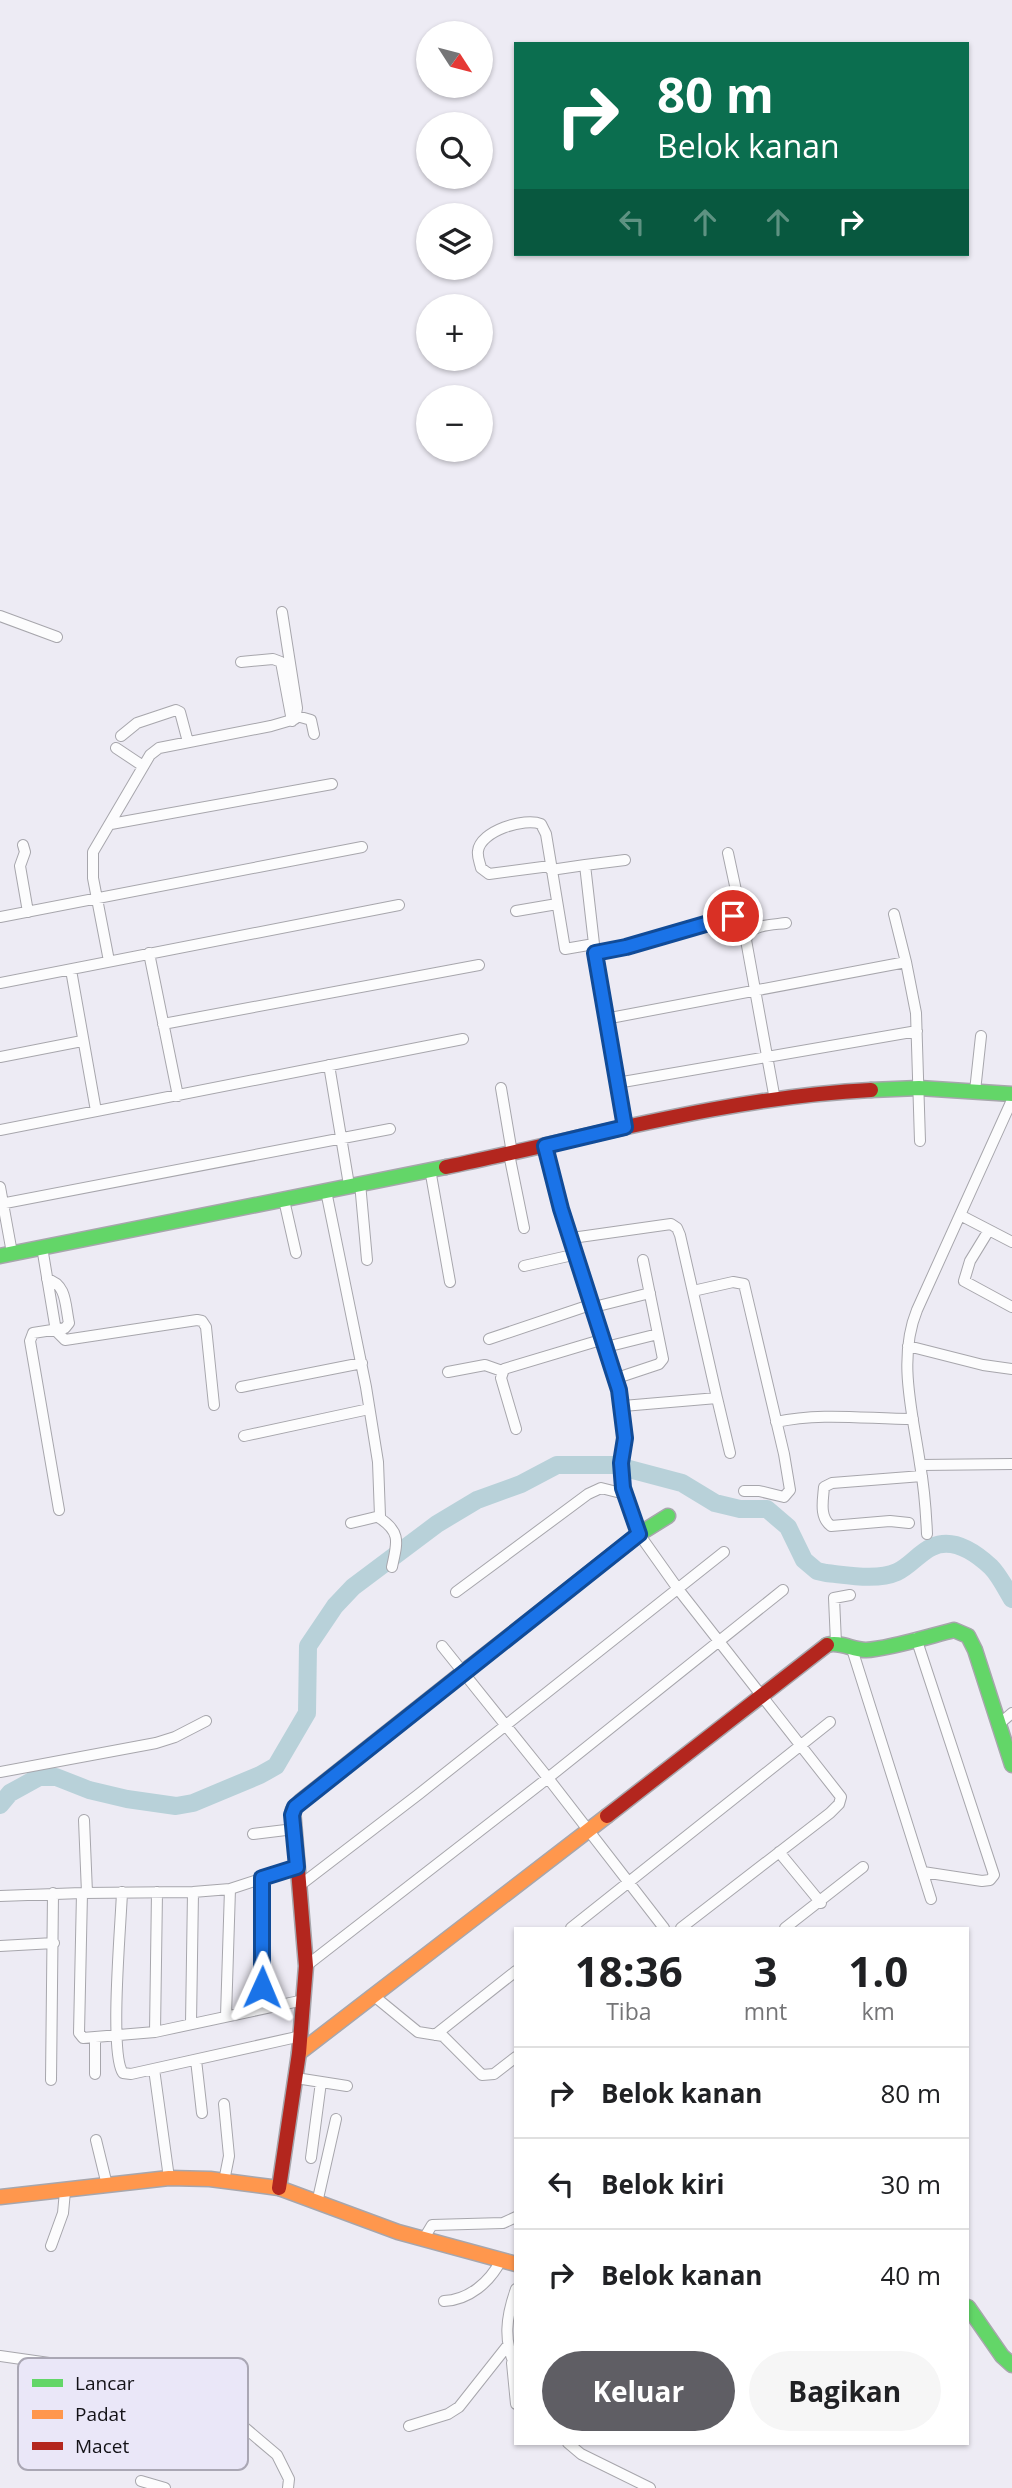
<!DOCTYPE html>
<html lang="id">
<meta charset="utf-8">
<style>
body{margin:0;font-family:"Open Sans",sans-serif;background:#f6f6f6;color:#202124;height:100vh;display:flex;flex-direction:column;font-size:26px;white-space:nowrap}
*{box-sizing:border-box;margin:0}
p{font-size:23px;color:#757577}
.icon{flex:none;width:38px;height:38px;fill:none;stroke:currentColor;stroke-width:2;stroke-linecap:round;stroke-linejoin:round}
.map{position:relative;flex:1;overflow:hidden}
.details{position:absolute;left:514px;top:1927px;width:455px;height:518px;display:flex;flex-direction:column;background:#fff;border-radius:0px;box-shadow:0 2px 5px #0004}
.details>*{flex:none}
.top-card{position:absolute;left:514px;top:42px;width:455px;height:214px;border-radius:0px;box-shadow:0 2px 5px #0004;background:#0b6e4f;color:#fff;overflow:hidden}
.needle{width:46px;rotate:126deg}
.buttons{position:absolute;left:416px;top:21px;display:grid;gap:14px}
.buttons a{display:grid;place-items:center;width:77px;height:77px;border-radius:50%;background:#fff;box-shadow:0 2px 5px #0004;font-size:35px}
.pin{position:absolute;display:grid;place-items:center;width:60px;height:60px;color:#fff;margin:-30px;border:4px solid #fff;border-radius:50%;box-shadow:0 2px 7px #0007}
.me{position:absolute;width:77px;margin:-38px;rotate:1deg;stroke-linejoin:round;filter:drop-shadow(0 0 5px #0008)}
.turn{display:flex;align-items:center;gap:24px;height:147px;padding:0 28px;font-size:32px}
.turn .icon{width:91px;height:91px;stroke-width:2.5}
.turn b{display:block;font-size:49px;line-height:60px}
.lanes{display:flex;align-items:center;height:66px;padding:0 28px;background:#0003;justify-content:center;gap:35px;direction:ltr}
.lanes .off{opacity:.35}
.eta{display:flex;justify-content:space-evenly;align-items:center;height:119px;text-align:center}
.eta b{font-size:42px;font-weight:700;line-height:49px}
.button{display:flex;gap:14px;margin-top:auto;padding:14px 28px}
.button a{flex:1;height:80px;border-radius:42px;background:#5f5e64;color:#fff;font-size:28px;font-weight:700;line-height:80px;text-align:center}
.button a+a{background:#f6f6f6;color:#202124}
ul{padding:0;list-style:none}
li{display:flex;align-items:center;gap:21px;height:91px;padding:0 28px;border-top:2px solid #e0e0e0}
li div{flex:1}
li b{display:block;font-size:26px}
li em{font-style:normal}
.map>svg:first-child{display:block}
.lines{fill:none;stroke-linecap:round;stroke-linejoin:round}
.river{stroke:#b8d1d9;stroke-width:18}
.street-casing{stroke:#a7a6ac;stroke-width:12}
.fast-casing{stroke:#a7a6ac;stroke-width:17}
.slow-casing{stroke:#a7a6ac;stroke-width:17}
.jam-casing{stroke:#a7a6ac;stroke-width:17}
.street{stroke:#fcfcfd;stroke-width:10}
.fast{stroke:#63d668;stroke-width:14}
.slow{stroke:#ff974d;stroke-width:14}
.jam{stroke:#b3261e;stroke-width:14}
.route-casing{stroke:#114b97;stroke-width:18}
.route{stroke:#1a73e8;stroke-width:12}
.key{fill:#eae7f8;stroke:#aaa7b4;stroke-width:2}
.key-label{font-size:19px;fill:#131217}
</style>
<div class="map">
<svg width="1012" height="2488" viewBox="0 0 1012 2488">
<rect width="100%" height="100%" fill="#edebf4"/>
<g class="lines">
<!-- river -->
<path class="river" d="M 0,1805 L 10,1793 L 39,1777 L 56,1777 L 89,1790 L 127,1799 L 176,1806 L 193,1803 L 260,1775 L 276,1766 L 307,1713 L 308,1646 L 335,1606 L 353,1587 L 437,1524 L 477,1500 L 521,1484 L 557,1465 L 614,1465 L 682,1483 L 715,1503 L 740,1509 L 767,1509 L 788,1527 L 804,1560 L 817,1571 L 826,1573 C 847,1575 877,1581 897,1572 C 910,1566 919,1553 932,1547 C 953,1537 976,1553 991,1567 C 999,1575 1006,1589 1012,1599"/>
<!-- street casing -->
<g class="street-casing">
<path id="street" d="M 0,616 L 57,637
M 241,662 L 273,659 L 281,662 L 292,721
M 297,716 L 311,720 L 314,734
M 121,736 L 137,723 L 176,710 L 180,712 L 188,742
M 116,748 L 143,766
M 111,824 L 332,784
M 23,845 L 25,852 L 20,866 L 28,912
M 585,865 L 625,860
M 550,866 L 489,874 L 481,868 C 480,863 477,857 478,851 C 480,831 525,817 541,824 L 546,834 L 565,949 L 594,944
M 551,870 L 585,865 L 594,944 L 625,1127
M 516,911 L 557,904
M 894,914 L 906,962
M 0,917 L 362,847
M 149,953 L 178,1096
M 595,953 L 626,947 L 737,915 L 740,909 L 728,853
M 109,961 L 93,878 L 93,852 L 150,755 L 159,748 L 271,726 L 295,719 L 297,708 L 282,612
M 71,970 L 96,1111
M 0,983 L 399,905
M 605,1019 L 906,962 L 916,1013 L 920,1141
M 163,1024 L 479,965
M 0,1057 L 82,1041
M 329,1065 L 349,1185
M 617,1083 L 917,1031
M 501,1088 L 512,1153
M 975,1091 L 981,1036
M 775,1100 L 746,940 C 749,924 772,925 786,923
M 0,1130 L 463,1039
M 546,1146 L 561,1208 L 619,1389 L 625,1438 L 621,1463 L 623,1488 L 639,1534 L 678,1589 L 841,1797 L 839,1804 L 830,1813 L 681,1928
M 509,1154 L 524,1228
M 430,1169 L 450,1282
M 360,1183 L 367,1260
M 0,1187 L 12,1253
M 326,1191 L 366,1387 L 378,1462 L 380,1516 L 351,1523
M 284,1200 L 296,1253
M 0,1204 L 390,1129
M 960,1215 L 1012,1242
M 989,1230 L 970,1261 L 964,1281 L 1012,1307
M 572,1238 L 671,1224 L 677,1228 L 680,1235 L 717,1398 L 623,1406
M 42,1247 L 56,1331 L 65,1340 L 197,1320 L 202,1321 L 206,1327 L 214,1405
M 524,1266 L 577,1254
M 47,1279 C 67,1284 65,1305 69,1323 L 65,1328 L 33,1333 L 30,1341 L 59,1510
M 693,1291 L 733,1282 L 744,1284 L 784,1454 L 790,1490 L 784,1497 L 759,1491 L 744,1491
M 594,1307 L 650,1293
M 489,1339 L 593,1304
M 908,1346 L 983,1365 L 1012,1369
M 606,1347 L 658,1334
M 448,1372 L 485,1365 L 502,1371
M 617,1378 L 659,1364 L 663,1359 L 643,1260
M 241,1387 L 362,1363
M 717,1398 L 730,1453
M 776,1422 C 822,1412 867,1419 913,1419
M 516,1429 L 501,1378 L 504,1369 L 604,1339
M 244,1436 L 369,1409
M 921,1465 L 1012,1464
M 378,1517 C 402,1532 397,1543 392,1567
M 909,1523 L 890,1521 L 831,1526 C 819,1517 823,1500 824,1487 L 832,1483 L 922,1476
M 927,1534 C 926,1510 924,1487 920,1464 C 913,1414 897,1359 917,1310 L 1012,1100
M 456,1592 L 588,1494 L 601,1488 L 625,1494
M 916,1638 L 994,1875 L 990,1880 L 982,1881 L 923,1872
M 836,1643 L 834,1598 L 850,1595
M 442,1646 L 548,1778 L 664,1928
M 852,1649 L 931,1899
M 998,1725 L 1012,1713
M 0,1772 L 156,1743 L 175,1737 L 206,1721
M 84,1820 L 87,1893
M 253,1834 L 294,1829
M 779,1852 L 821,1903
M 299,1886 L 419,1794 L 724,1552
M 122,1892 C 121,1923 109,2054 123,2073 L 131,2074 L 301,2036
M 82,1893 L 79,2033 L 83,2038 L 155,2032 L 304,2000
M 0,1896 L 82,1893 L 193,1892 L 230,1889 L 297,1867
M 571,1928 L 830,1722
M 785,1928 L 863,1867
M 0,1946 L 54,1943
M 306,1966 L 548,1778 L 783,1590
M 374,1996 L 418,2032 L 443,2036 L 482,2075 L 494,2074 L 516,2057
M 262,2008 L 262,1878
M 226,2016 L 230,1889
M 191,2023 L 193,1892
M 155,2032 L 157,1892
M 435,2035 L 516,1971
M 95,2038 L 95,2074
M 196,2060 L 202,2113
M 154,2069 L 169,2178
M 296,2078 L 347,2086
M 51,2080 L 53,1893
M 224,2104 L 229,2156 L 224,2181
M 96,2140 L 107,2185
M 311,2158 L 321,2082
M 317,2203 L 336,2119
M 423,2240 L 432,2225 L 503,2223 L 516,2217
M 51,2246 L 63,2213 L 65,2191
M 516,2289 C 506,2317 503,2341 516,2368
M 444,2301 C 469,2300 490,2282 501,2260
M 0,2356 L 119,2373 L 151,2370 L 188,2372 L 203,2385 L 225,2411 L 277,2455 L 289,2479 L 288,2488
M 512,2363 L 516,2404
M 409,2426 L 448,2414 L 459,2407 L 508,2345
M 568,2443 L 581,2454 L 650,2488
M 141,2481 L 165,2488"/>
</g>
<!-- fast casing -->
<g class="fast-casing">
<path id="fast" d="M 871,1090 L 919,1088 L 1012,1094
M 0,1256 L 446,1167
M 827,1645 C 839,1641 853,1650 866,1650 C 889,1649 930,1636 954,1630 L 968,1636 L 975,1650 L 1012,1765
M 470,1667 L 639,1534 L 668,1516
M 968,2307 L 1002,2356 L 1012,2365"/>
</g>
<!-- slow casing -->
<g class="slow-casing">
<path id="slow" d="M 299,2053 L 607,1816
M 0,2197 L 169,2178 L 210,2179 L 279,2188 L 398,2232 L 516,2264"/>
</g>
<!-- jam casing -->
<g class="jam-casing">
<path id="jam" d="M 446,1167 C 587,1138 728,1097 871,1090
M 607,1816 L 827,1645
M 279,2188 L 299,2053 L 306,1966 L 293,1810 L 301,1801 L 470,1667"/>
</g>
<!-- street -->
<use href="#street" class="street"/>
<!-- fast -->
<use href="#fast" class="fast"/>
<!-- slow -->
<use href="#slow" class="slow"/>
<!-- jam -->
<use href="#jam" class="jam"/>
</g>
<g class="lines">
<!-- route casing -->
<g class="route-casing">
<path id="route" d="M 262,1987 L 262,1878 L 297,1867 L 292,1815 L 295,1807 L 639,1534 L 623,1488 L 621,1463 L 625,1438 L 619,1390 L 561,1209 L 545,1146 L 625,1127 L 595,953 L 626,947 L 733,916"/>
</g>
<!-- route -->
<use href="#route" class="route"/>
</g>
<!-- legend -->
<rect x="18" y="2358" width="230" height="112" rx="10" class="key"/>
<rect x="32" y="2379" width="31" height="8" fill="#63d668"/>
<rect x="32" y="2410" width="31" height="9" fill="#ff974d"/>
<rect x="32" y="2442" width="31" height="8" fill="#b3261e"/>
<g class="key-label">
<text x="75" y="2390">Lancar</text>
<text x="75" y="2421">Padat</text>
<text x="75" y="2453">Macet</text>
</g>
</svg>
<div class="buttons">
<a><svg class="needle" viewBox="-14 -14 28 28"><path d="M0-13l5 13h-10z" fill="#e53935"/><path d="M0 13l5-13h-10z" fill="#757577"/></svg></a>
<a><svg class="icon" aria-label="search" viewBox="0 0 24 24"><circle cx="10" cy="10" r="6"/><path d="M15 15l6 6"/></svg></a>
<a><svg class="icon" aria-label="layers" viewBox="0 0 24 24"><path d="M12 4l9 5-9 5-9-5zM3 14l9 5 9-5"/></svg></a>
<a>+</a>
<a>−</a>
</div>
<div class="pin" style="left:733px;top:916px;background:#d93025"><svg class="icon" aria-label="arrive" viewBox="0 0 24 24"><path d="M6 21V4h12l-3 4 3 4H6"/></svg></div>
<svg class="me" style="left:262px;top:1987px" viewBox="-20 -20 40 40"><path d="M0-17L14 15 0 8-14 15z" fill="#1a73e8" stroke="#fff" stroke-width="4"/></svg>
<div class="top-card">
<div class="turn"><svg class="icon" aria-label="right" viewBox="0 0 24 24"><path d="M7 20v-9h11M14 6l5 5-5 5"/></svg><div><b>80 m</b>Belok kanan</div></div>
<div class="lanes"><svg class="icon off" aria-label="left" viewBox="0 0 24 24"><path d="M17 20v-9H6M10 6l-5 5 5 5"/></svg><svg class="icon off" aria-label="ahead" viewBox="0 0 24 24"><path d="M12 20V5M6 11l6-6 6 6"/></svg><svg class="icon off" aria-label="ahead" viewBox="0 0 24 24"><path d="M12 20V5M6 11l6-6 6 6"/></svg><svg class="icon" aria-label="right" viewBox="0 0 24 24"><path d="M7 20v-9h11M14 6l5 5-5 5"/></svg></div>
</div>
<section class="details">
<div class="eta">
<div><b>18:36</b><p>Tiba</p></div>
<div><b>3</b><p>mnt</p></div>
<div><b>1.0</b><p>km</p></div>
</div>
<ul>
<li><svg class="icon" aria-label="right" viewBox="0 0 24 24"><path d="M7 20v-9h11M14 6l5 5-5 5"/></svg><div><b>Belok kanan</b></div><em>80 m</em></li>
<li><svg class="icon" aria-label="left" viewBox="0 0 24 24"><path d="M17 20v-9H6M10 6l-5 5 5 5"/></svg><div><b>Belok kiri</b></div><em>30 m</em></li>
<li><svg class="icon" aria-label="right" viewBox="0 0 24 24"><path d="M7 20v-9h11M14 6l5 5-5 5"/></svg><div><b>Belok kanan</b></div><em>40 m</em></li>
</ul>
<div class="button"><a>Keluar</a><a>Bagikan</a></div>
</section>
</div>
